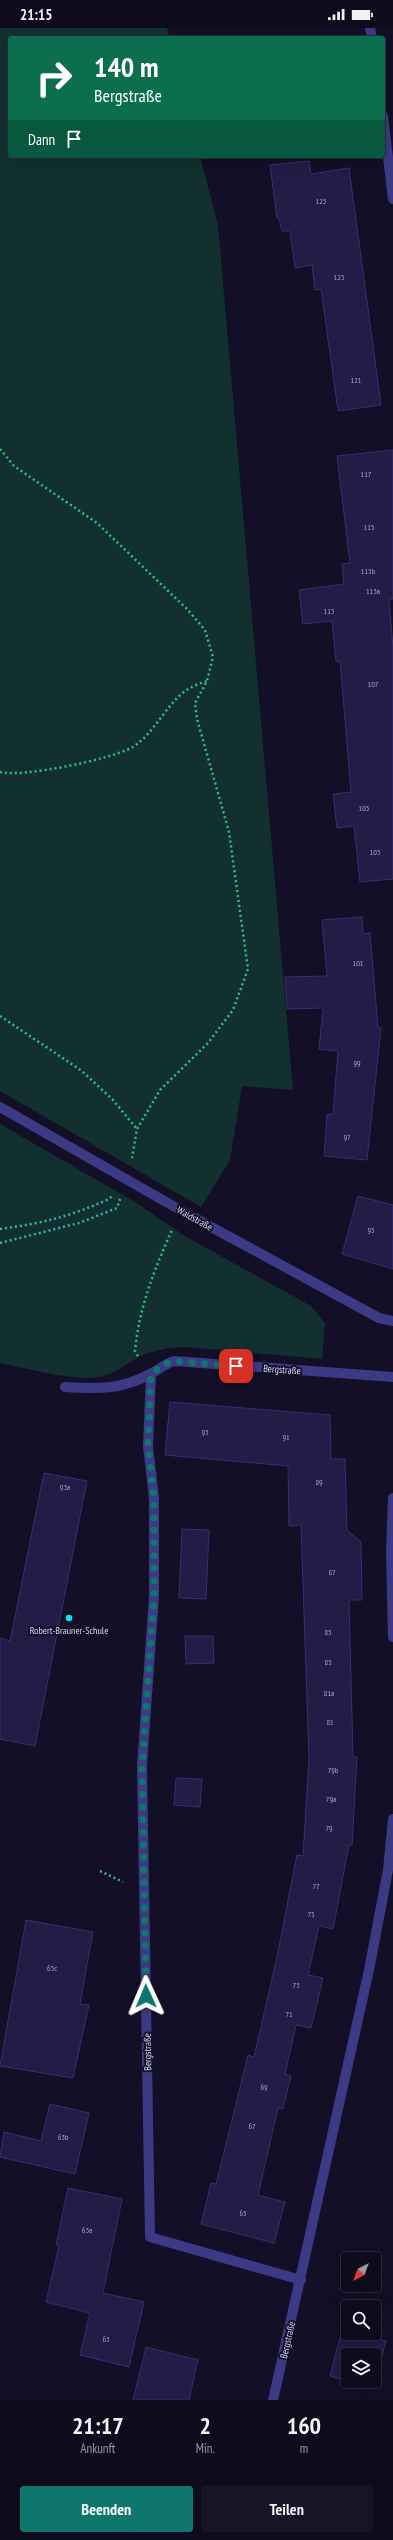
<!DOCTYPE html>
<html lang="de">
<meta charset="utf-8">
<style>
body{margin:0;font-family:"PT Sans Narrow",sans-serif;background:#171425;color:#f1f3f6;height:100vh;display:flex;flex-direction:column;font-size:15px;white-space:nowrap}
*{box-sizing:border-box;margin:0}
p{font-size:13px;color:#9b9ba3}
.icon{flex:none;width:22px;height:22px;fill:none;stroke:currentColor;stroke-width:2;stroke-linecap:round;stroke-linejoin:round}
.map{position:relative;height:2372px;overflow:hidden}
.sheet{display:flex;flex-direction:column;background:#0e0b1c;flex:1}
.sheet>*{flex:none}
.top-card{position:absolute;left:8px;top:8px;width:377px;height:122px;border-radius:4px;box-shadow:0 4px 16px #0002,0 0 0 1px #2e2b3b;background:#0b6e4f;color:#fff;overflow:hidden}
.needle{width:26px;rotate:221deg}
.tools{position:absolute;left:341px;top:2224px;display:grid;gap:8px}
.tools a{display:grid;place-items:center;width:40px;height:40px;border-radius:4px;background:#0e0b1c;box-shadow:0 4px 16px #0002,0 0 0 1px #2e2b3b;font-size:20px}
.pin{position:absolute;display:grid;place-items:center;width:34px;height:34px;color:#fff;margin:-17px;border-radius:8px;box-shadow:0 2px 6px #0006}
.me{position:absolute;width:44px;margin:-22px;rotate:359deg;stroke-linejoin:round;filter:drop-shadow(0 0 3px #0008)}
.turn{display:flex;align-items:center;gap:14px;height:84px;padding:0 20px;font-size:18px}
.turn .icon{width:52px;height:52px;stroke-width:2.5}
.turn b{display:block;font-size:28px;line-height:34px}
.then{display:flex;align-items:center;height:38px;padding:0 20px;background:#0003;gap:8px;font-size:15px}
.eta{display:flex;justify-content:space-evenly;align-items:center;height:68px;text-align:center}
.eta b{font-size:24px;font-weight:700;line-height:28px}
.action{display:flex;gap:8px;margin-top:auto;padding:8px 20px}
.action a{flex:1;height:46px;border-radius:4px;background:#0f766e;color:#fff;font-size:16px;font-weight:700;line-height:46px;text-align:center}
.action a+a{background:#171425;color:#f1f3f6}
.status{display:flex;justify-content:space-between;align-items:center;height:28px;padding:0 20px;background:#0e0b1c;direction:ltr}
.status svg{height:11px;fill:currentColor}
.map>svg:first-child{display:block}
.green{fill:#12302f}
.building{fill:#241b47;stroke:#3b2d73}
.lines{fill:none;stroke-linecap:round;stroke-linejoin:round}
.path{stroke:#2fb8b0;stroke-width:2.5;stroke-dasharray:2 3;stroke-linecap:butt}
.minor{stroke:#3d3a85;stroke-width:10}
.route{stroke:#0f766e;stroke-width:7;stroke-dasharray:0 12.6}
.poi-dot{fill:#00e5ff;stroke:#130f26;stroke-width:1.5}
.labels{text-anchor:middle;stroke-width:4;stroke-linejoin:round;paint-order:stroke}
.number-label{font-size:8px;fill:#aca6d1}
.street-label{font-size:10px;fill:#d9d4ff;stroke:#130f26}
.poi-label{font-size:10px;fill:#d9d4ff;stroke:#130f26}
</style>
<div class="status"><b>21:15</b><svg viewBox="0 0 49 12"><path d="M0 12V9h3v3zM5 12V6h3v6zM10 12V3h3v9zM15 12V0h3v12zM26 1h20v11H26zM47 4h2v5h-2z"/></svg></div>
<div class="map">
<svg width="393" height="2372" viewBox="0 0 393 2372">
<rect width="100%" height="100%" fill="#130f26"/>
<!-- green -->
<path class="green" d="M 0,0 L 167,0 L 170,10 L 10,10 L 10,128 L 200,128 L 218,197 L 293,1062 L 242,1058 L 230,1132 L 201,1179 L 0,1063 Z
M 0,1096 L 135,1174 L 183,1207 L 311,1278 L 325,1295 L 322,1331 L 187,1319 C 170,1319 154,1322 139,1329 C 127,1335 116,1345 104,1348 C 80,1355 25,1340 0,1335 Z"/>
<!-- building -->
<path class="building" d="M 309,133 L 311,146 L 349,140 L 381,377 L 338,383 L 321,261 L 315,262 L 312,237 L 295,240 L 290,203 L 282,203 L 279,190 L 277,190 L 270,137 Z
M 393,422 L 393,571 L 389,571 L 393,620 L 393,851 L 360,854 L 354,798 L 337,800 L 333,766 L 351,764 L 340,633 L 336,634 L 332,593 L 303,596 L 299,562 L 344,556 L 342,536 L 350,535 L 337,428 Z
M 362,889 L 363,906 L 370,905 L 378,1000 L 381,1000 L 367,1132 L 324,1128 L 327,1086 L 333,1086 L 338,1023 L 319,1021 L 323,980 L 287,981 L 285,949 L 327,948 L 322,892 Z
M 358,1168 L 393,1177 L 393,1241 L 342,1226 Z
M 170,1374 L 330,1387 L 331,1431 L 345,1431 L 347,1502 L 361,1514 L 362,1572 L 349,1572 L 353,1729 L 357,1729 L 352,1817 L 349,1817 L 333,1901 L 319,1898 L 308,1947 L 323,1950 L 311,2000 L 296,1997 L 285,2046 L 291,2048 L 283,2081 L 278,2080 L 258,2167 L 285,2174 L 274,2215 L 201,2196 L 211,2155 L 216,2156 L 248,2027 L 254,2029 L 277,1929 L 297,1827 L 303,1828 L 309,1731 L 301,1497 L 289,1498 L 288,1438 L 165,1427 Z
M 44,1445 L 87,1453 L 35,1718 L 0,1711 L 0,1610 L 10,1613 Z
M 182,1501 L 209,1502 L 206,1571 L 179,1570 Z
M 185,1608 L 213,1608 L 214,1635 L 186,1636 Z
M 176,1750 L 202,1751 L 200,1779 L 174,1777 Z
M 26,1892 L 93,1904 L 80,1976 L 89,1977 L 73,2050 L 0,2038 Z
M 50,2076 L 89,2085 L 75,2146 L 0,2129 L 4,2104 L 41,2113 Z
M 68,2160 L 122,2171 L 103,2265 L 144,2274 L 129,2339 L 80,2327 L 90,2285 L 46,2274 L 59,2218 L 56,2217 Z
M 342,2302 L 386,2313 L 373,2360 L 349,2353 L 374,2353 L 374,2327 L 348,2327 L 348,2353 L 330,2348 Z
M 146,2319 L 198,2332 L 189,2372 L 133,2372 Z"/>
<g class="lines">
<!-- path -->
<path class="path" d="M 0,421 L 14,438 L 97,495 L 187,581 L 205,602 L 213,629 L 207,653 L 195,675 L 197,691 L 229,804 L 248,941 L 233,982 L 208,1015 L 160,1062 L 137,1101 L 132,1130
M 0,744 C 22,750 112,731 133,719 C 156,704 168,672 190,660 C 195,657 201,655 207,653
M 0,988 L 82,1043 L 113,1072 L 137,1101
M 0,1201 C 43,1195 69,1189 109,1171 L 113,1167
M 0,1215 L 79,1195 L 117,1180 L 120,1171
M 138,1328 L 135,1323 C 139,1280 154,1242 172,1202
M 100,1843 L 123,1854"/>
<!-- minor -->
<path class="minor" d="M 370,0 L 372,10
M 383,88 L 393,171
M 0,1079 L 180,1182 L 379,1290 L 393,1293
M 151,1346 L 148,1418 L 154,1470 L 154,1568 L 142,1738 L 150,2209 L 301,2252
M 65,1359 C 97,1361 121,1362 150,1346 C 159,1342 164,1336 174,1333 L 393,1349
M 393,1470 L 391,1524 L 393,1609
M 273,2372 L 369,1942 L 388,1842 L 393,1791"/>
</g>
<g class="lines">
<!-- route -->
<path class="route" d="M 146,1968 L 142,1738 L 154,1568 L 154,1470 L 148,1418 L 151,1346 L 164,1336 L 174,1333 L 236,1338"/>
</g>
<!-- markers -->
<circle class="poi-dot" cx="69" cy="1590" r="4"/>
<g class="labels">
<!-- number labels -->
<g class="number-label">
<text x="321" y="176">125</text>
<text x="339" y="252">123</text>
<text x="356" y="355">121</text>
<text x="366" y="449">117</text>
<text x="369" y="502">115</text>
<text x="368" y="546">113b</text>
<text x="373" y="566">113a</text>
<text x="329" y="586">113</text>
<text x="373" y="659">107</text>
<text x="364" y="783">105</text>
<text x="375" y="827">103</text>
<text x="358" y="938">101</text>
<text x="357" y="1038">99</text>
<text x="347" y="1112">97</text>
<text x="371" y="1205">95</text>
<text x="205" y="1407">93</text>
<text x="286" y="1412">91</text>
<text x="319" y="1457">89</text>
<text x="65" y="1462">93a</text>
<text x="332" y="1547">87</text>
<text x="328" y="1607">85</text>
<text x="328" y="1637">83</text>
<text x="329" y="1668">81a</text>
<text x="330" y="1697">81</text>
<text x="333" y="1745">79b</text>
<text x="331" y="1774">79a</text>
<text x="329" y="1803">79</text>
<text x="316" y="1861">77</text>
<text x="311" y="1889">75</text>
<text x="52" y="1943">63c</text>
<text x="296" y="1960">73</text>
<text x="289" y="1989">71</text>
<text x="264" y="2062">69</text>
<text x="252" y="2101">67</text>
<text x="63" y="2112">63b</text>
<text x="243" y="2188">65</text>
<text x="87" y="2205">63a</text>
<text x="106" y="2314">63</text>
</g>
<!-- street labels -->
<g class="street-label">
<text transform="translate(195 1190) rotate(29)" y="4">Waldstraße</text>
<text transform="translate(282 1341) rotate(4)" y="4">Bergstraße</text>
<text transform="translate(147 2024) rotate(-91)" y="4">Bergstraße</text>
<text transform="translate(287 2312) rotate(-77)" y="4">Bergstraße</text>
</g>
<!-- poi labels -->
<g class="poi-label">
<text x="69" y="1606">Robert-Brauner-Schule</text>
</g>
</g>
</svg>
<div class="tools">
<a><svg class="needle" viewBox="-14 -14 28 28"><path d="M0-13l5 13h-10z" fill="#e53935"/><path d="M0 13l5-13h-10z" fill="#9b9ba3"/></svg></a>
<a><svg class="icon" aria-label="search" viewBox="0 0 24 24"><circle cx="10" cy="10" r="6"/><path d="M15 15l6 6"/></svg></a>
<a><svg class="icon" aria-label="layers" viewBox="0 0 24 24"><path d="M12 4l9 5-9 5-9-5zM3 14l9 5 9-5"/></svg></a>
</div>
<div class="pin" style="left:236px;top:1338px;background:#d93025"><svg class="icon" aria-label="arrive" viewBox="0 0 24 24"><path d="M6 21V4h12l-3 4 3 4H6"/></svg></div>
<svg class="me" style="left:146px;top:1968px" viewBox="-20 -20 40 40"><path d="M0-17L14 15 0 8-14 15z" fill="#0f766e" stroke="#fff" stroke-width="4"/></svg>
<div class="top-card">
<div class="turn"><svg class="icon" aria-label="right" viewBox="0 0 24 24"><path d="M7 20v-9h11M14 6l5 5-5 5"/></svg><div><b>140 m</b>Bergstraße</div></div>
<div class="then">Dann<svg class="icon" aria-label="arrive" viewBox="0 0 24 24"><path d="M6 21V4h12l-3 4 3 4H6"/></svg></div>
</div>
</div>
<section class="sheet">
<div class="eta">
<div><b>21:17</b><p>Ankunft</p></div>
<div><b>2</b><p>Min.</p></div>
<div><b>160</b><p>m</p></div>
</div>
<div class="action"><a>Beenden</a><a>Teilen</a></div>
</section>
